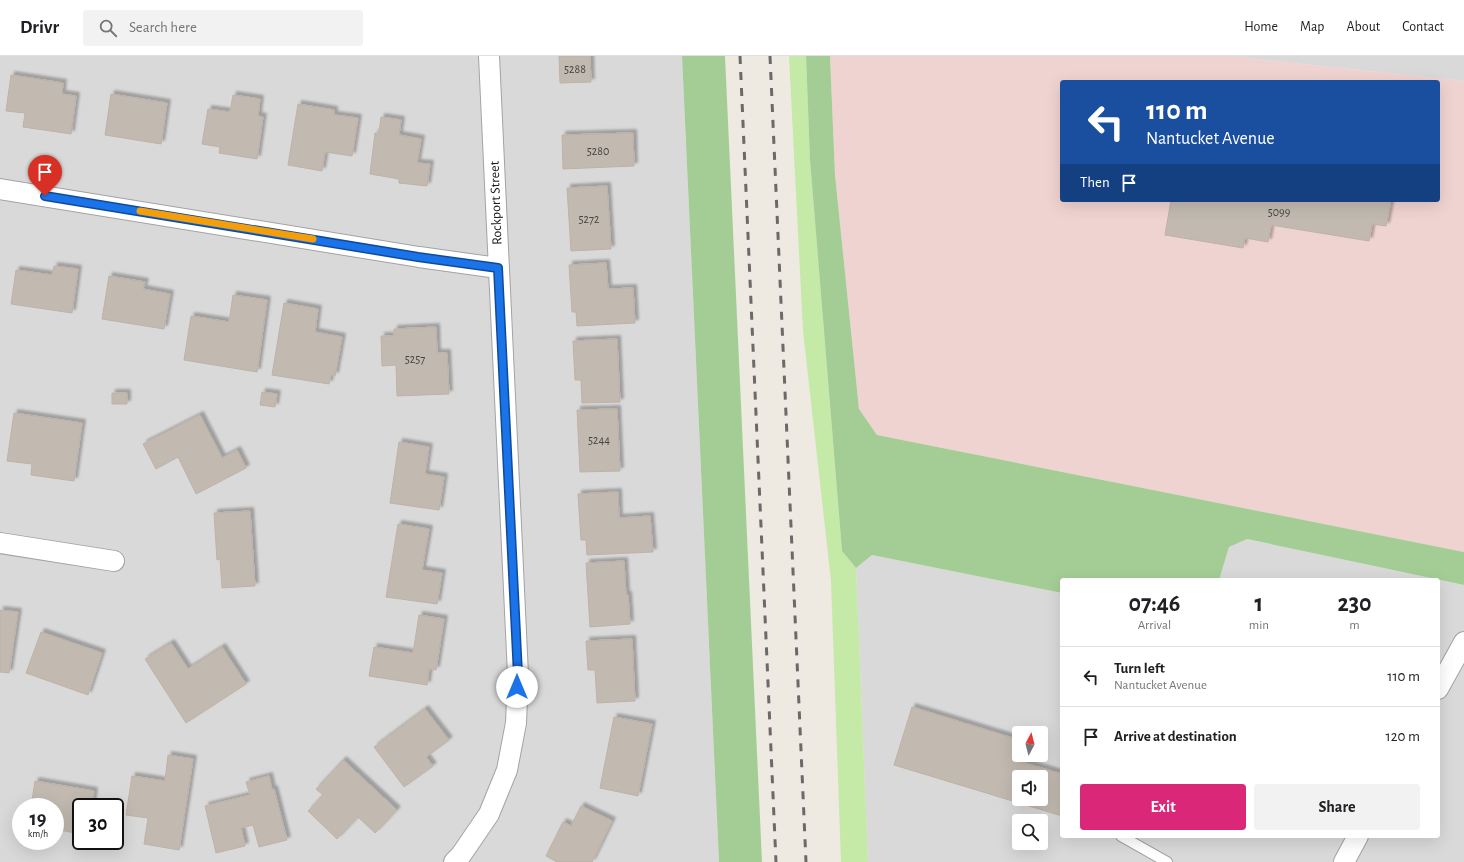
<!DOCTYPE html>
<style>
body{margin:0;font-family:"Alegreya Sans",sans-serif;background:#f2f2f2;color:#202124;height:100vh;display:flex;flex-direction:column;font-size:15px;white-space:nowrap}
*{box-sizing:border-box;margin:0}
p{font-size:13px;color:#757577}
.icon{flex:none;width:22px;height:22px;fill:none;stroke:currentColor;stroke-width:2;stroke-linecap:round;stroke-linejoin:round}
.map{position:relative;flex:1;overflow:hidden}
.panel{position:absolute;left:1060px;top:522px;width:380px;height:260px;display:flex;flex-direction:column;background:#fff;border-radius:4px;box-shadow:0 4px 16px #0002}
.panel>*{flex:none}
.top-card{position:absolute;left:1060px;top:24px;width:380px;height:122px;border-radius:4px;box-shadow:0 4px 16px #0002;background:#1a4fa0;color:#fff;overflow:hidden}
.needle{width:26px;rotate:7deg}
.buttons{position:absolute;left:1012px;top:670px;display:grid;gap:8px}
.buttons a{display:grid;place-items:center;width:36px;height:36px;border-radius:4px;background:#fff;box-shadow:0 4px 16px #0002;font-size:20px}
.speed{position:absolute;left:12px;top:742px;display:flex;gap:8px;font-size:20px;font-weight:700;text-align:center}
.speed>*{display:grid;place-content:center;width:52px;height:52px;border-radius:50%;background:#fff;box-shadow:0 4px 16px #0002;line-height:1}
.speed small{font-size:10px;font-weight:400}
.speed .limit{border:2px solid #111;border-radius:6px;background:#fff;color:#111}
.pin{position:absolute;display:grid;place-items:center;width:34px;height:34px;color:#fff;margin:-41px -17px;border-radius:50% 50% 50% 0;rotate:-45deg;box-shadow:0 0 4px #0007}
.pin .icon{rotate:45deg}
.me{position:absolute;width:44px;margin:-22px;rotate:0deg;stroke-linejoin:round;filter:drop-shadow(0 0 3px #0008)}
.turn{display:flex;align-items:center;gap:14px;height:84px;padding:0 20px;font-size:18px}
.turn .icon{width:52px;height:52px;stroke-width:2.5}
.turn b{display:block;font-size:28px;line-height:34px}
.then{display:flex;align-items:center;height:38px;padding:0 20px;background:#0003;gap:8px;font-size:15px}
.eta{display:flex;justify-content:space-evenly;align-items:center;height:68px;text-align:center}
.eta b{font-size:24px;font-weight:700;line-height:28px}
.primary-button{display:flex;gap:8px;margin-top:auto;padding:8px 20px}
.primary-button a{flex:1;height:46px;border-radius:4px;background:#db2777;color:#fff;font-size:16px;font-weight:700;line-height:46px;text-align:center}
.primary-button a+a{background:#f2f2f2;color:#202124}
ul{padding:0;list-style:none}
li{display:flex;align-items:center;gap:12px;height:60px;padding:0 20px;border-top:1px solid #e0e0e0}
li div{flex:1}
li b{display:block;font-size:15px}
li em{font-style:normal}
header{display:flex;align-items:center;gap:24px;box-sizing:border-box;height:56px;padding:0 20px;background:#fff;border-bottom:1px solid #e0e0e0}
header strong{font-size:19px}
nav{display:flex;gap:22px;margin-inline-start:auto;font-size:14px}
.search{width:280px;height:36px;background:#f2f2f2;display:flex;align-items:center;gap:10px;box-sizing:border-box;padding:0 14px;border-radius:4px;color:#757577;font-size:15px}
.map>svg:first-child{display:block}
.residential{fill:#dad9d9;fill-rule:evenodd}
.commercial{fill:#efd3d0;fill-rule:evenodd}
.grass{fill:#c5e9a7}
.forest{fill:#a4cd96}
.building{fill:#c2bab1;stroke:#bfb1a4;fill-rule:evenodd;filter:url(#shadow)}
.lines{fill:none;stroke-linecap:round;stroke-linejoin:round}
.lane-casing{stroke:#a3a3a3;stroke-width:12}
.street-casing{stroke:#a3a3a3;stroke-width:22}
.lane{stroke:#fff;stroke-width:10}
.street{stroke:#fff;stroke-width:20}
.rail{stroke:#6a6a6a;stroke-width:3;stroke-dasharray:8 8;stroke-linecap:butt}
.route-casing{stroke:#114b97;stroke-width:10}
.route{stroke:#1a73e8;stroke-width:7}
.slow{stroke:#f59e0b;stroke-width:7}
.labels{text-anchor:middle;stroke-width:4;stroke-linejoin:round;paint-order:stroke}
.number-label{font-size:12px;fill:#464441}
.street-label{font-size:14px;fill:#1c1c1c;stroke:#fff}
</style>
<header>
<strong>Drivr</strong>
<div class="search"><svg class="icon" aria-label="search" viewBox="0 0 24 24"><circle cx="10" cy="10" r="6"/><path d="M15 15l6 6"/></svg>Search here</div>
<nav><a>Home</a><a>Map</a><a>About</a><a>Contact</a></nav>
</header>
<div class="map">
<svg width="1464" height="806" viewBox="0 0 1464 806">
<defs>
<filter id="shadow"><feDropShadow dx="3.5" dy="-3.5" stdDeviation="1" flood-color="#0004"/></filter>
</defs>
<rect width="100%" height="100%" fill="#eeeae2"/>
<!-- residential -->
<path class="residential" d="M 0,0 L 682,0 L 719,806 L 0,806 ZM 21,751 L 55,751 L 55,785 L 21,785 ZM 81,751 L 115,751 L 115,785 L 81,785 Z
M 1227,0 L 1464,0 L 1464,25 Z
M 1246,483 L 1464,529 L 1464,806 L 868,806 L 856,512 L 872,499 L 1062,537 L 1062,780 L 1438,780 L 1438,524 L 1219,524 L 1229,491 ZM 1019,677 L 1041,677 L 1041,699 L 1019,699 ZM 1019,721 L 1041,721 L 1041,743 L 1019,743 ZM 1019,765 L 1041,765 L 1041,787 L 1019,787 Z"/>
<!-- commercial -->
<path class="commercial" d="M 830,0 L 1227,0 L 1464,25 L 1464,496 L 877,379 L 859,353 L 835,119 ZM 1062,26 L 1438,26 L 1438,144 L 1062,144 Z"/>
<!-- grass -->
<path class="grass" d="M 789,0 L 806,0 L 810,104 L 842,495 L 856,512 L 868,806 L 841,806 L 831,525 L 803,275 Z"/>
<!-- forest -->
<path class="forest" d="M 682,0 L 725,0 L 762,806 L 719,806 Z
M 806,0 L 830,0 L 835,119 L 859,353 L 877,379 L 1464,496 L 1464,529 L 1247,483 L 1229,491 L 1219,524 L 1062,524 L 1062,537 L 872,499 L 856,512 L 842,495 L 810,104 Z"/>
<!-- building -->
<path class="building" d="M 559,0 L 590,0 L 591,26 L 560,27 Z
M 11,19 L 63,27 L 62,38 L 76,40 L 71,78 L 23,71 L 25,57 L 6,55 Z
M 111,38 L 167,47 L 161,88 L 105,79 Z
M 233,39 L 260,43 L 258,60 L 263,61 L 257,103 L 219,97 L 220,91 L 202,88 L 208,53 L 230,56 Z
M 298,48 L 334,54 L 334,59 L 358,62 L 352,100 L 325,96 L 322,115 L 288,109 Z
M 381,61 L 401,64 L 399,79 L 421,83 L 417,107 L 430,108 L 427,130 L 399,127 L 399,123 L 370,118 L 375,77 L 379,77 Z
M 633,77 L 634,110 L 563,113 L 562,79 Z
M 607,130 L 611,193 L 571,195 L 567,132 Z
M 1171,144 L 1391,144 L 1386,170 L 1372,168 L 1369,185 L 1271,169 L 1268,186 L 1245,182 L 1243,192 L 1165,179 Z
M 606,207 L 608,233 L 633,232 L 635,267 L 577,270 L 576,256 L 572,256 L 569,209 Z
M 54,210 L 78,213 L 72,257 L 11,248 L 16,214 L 52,219 Z
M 109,220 L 145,226 L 143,233 L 170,238 L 164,273 L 102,263 Z
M 233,239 L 267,244 L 257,316 L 184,304 L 191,260 L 229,266 Z
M 284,247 L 318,253 L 315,276 L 342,281 L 335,320 L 331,319 L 329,328 L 272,319 Z
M 436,271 L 437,297 L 447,297 L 449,338 L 397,340 L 396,309 L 382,310 L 381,280 L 394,280 L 394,273 Z
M 617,283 L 620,346 L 582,347 L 581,324 L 575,324 L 573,285 Z
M 262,336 L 277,338 L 275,351 L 260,349 Z
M 112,337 L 127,337 L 127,348 L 112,348 Z
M 617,353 L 620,415 L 580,416 L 577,354 Z
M 14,357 L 82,367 L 74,425 L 31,419 L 32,408 L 7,405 Z
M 200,359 L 222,402 L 237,394 L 246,412 L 196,438 L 178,401 L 156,413 L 143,388 Z
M 399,386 L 429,391 L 425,418 L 444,421 L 439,454 L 390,447 Z
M 618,436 L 619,462 L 650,460 L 653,496 L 587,499 L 586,484 L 581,484 L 578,438 Z
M 250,455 L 255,530 L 222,532 L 220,503 L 217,504 L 214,457 Z
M 398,468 L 429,473 L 422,514 L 442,517 L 437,548 L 386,541 Z
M 624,505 L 626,539 L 628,539 L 630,568 L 590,571 L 586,507 Z
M 0,554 L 18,556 L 9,617 L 0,616 Z
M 419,559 L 444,563 L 436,614 L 429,613 L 427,629 L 369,620 L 374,591 L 413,597 Z
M 41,576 L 102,597 L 88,639 L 26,617 Z
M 632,583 L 635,645 L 597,647 L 595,614 L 588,614 L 586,585 Z
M 171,587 L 188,613 L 222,591 L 246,628 L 186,667 L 145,603 Z
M 912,651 L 1019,684 L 1019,699 L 1023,699 L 1021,706 L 1062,718 L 1062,760 L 894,709 ZM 1019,721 L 1041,721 L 1041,743 L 1019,743 Z
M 425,653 L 449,684 L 426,701 L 433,710 L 404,731 L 374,691 Z
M 614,661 L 652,668 L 638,740 L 600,732 Z
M 168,699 L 193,703 L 179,794 L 144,788 L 148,762 L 126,759 L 132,720 L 165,725 Z
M 343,704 L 397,754 L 375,777 L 358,761 L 337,783 L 308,755 L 323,739 L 316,733 Z
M 269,720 L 272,734 L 274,733 L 287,784 L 259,791 L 253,769 L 241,772 L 245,790 L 216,797 L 205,750 L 250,739 L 246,726 Z
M 35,725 L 94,735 L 92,751 L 81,751 L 81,778 L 59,774 L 60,765 L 55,764 L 55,751 L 31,751 Z
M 581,750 L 612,765 L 592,806 L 557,806 L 546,800 L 563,766 L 571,770 Z"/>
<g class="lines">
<!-- lane casing -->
<g class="lane-casing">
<path id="lane" d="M 1121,780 L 1167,806"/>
</g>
<!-- street casing -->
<g class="street-casing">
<path id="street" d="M 0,133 L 419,201 L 498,212
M 0,487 L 114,505
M 1438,633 L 1464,586
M 454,806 L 461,799 L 489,758 L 507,714 L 516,667 L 518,619 L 489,0
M 1344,806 L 1358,780"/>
</g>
<!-- lane -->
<use href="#lane" class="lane"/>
<!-- street -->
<use href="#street" class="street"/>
<!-- rail -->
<path class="rail" d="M 740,0 L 776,806
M 770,0 L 806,806"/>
</g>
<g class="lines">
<!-- route casing -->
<g class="route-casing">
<path id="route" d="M 45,140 L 418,201 L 498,212 L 518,619 L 517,631"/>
</g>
<!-- route -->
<use href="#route" class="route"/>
<!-- slow -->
<path class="slow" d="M 140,155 L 313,183"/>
</g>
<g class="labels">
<!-- number labels -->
<g class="number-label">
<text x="575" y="17">5288</text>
<text x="598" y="99">5280</text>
<text x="1279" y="160">5099</text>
<text x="589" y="167">5272</text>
<text x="415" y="307">5257</text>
<text x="599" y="388">5244</text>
</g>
<!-- street labels -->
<g class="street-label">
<text transform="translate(495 147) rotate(-92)" y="5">Rockport Street</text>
</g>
</g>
</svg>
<div class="buttons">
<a><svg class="needle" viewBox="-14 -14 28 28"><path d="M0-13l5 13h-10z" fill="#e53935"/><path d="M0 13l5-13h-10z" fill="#757577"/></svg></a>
<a><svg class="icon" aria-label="sound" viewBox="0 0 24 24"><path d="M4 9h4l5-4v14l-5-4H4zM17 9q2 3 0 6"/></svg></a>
<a><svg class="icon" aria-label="search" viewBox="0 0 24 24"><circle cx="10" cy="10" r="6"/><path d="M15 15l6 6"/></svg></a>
</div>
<div class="speed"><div>19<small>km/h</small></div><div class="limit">30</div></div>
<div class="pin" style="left:45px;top:140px;background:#d93025"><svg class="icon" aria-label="arrive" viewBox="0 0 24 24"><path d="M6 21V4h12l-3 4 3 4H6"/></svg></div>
<svg class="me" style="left:517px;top:631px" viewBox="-20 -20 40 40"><circle r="19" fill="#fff"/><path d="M0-13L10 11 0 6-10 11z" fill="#1a73e8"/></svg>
<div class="top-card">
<div class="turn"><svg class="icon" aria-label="left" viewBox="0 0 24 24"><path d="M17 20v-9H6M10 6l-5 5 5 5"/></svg><div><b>110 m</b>Nantucket Avenue</div></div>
<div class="then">Then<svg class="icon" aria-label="arrive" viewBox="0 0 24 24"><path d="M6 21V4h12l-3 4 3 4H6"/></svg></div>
</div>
<section class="panel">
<div class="eta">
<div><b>07:46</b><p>Arrival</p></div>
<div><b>1</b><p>min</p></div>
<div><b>230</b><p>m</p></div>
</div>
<ul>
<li><svg class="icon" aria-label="left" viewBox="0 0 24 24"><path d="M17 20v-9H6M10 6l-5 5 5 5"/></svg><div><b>Turn left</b><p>Nantucket Avenue</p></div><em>110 m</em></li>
<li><svg class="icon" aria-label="arrive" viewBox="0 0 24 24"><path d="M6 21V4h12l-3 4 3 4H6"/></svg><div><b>Arrive at destination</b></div><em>120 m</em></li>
</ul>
<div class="primary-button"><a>Exit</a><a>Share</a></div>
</section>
</div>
